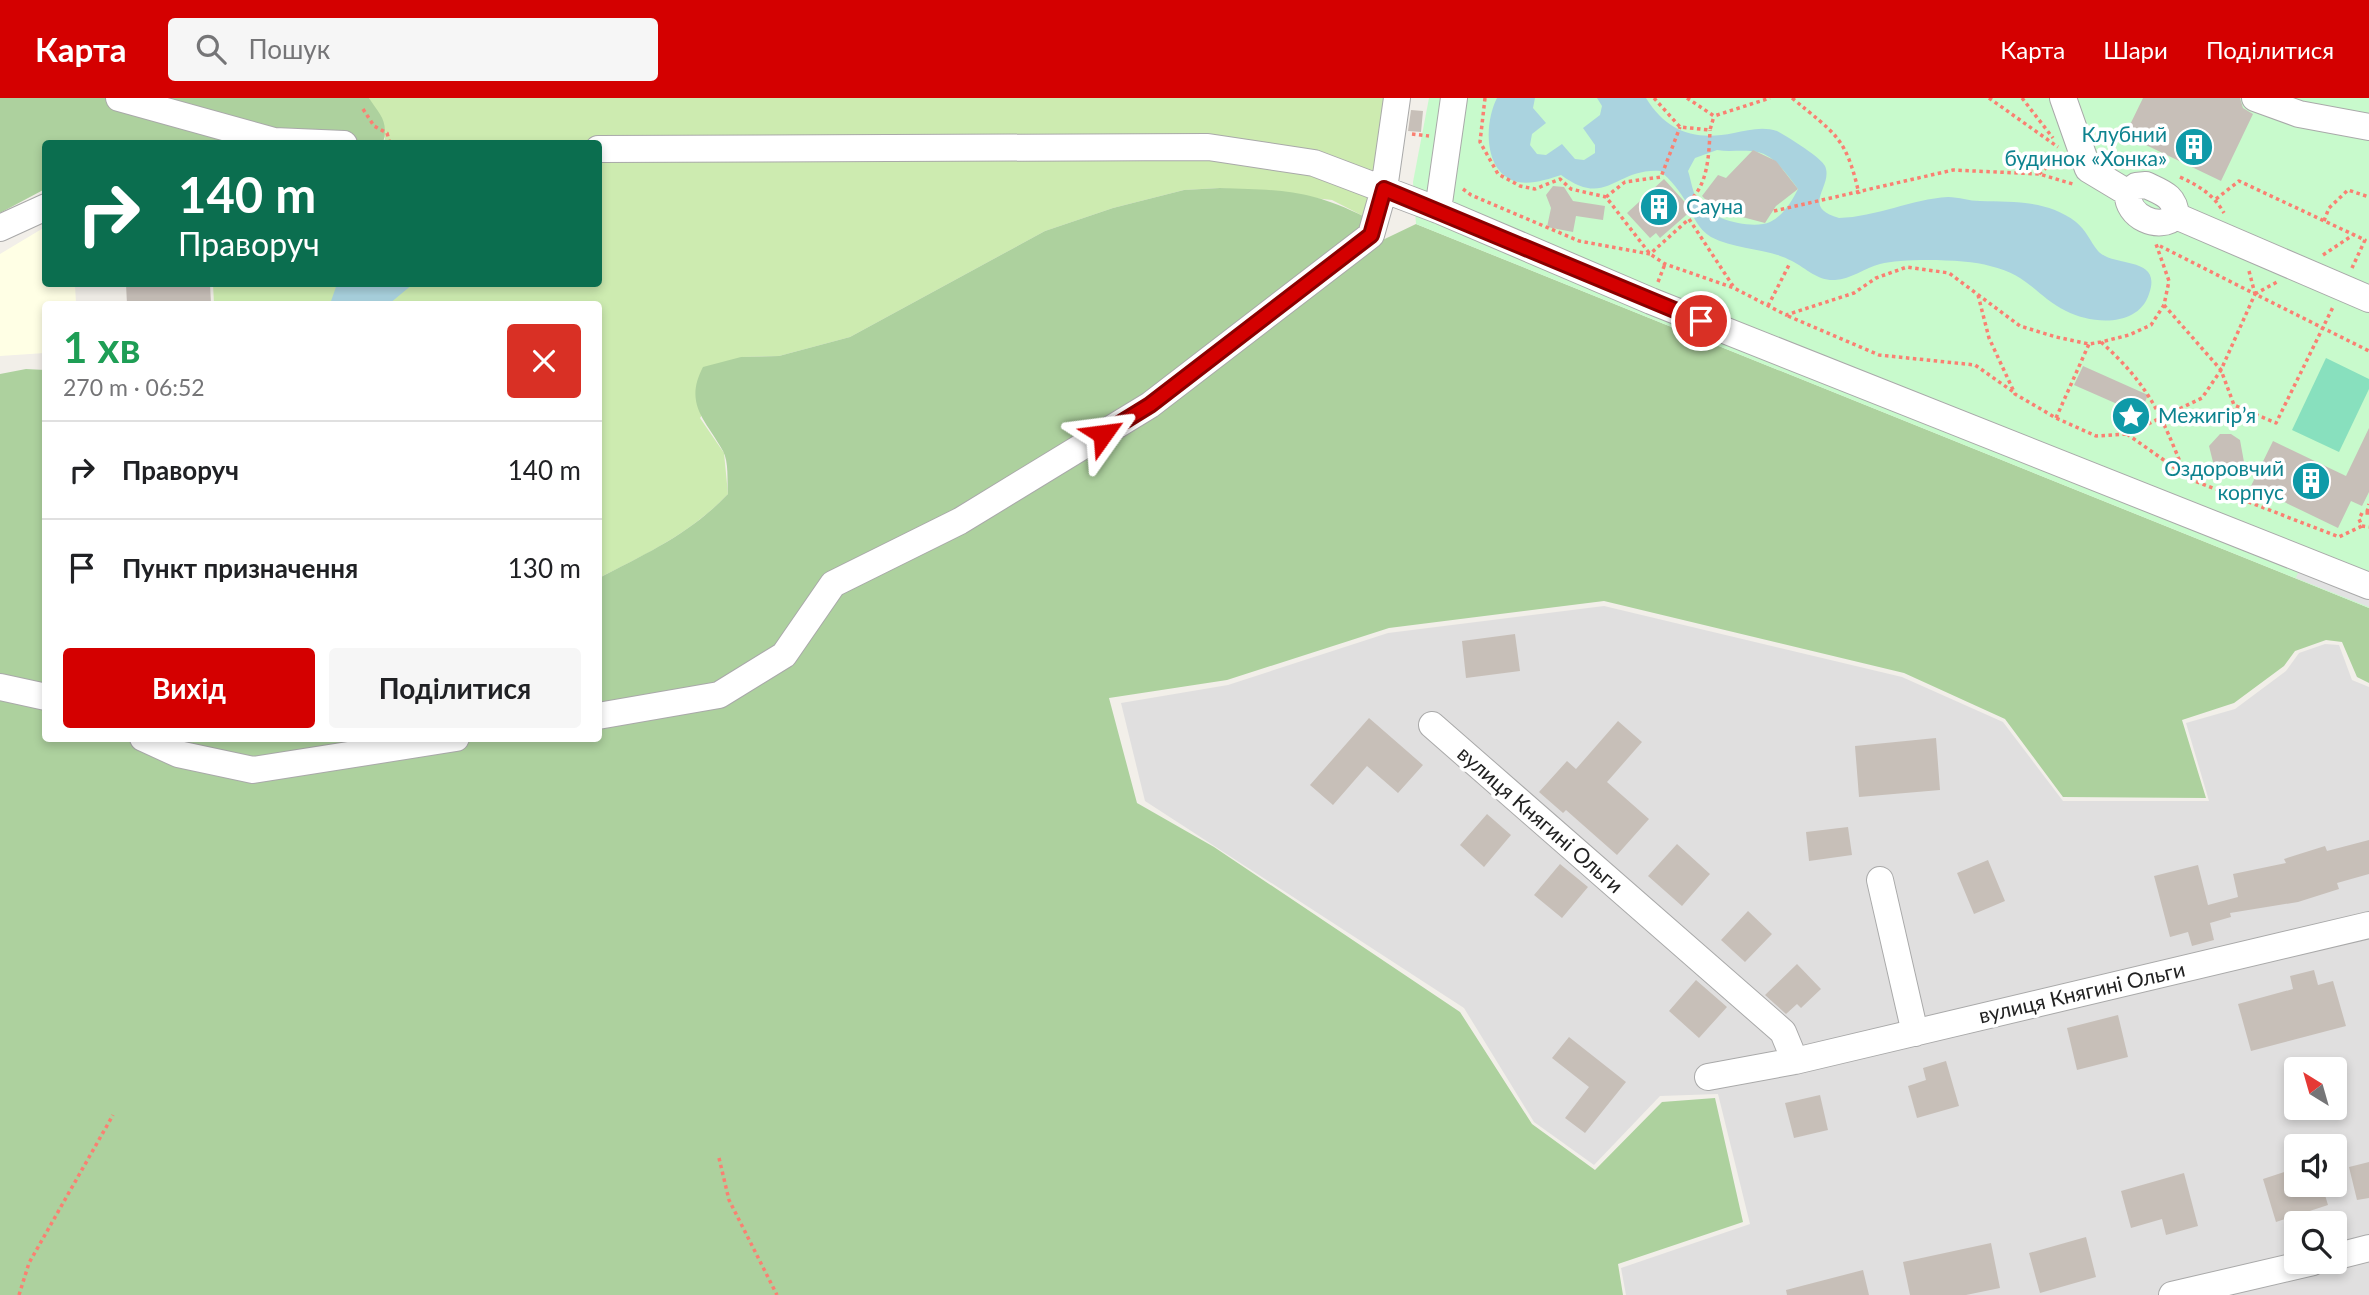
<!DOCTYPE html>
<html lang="uk">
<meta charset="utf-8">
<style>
body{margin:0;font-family:Lato,sans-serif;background:#f6f6f6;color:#202124;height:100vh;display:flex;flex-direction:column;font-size:26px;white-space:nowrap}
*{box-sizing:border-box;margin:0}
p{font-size:23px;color:#757577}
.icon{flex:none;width:38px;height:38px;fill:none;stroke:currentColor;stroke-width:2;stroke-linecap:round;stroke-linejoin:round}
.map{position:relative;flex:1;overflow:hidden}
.side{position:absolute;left:42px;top:203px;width:560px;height:441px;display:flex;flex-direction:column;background:#fff;border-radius:7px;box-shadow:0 4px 10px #0003}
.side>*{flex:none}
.hud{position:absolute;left:42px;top:42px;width:560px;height:147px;border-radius:7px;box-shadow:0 4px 10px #0003;background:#0b6e4f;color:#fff;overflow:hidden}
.needle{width:46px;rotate:323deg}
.tools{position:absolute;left:2284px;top:959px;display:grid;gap:14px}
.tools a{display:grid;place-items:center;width:63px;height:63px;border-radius:7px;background:#fff;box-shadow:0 4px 10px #0003;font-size:35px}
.pin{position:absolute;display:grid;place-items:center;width:60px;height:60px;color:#fff;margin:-30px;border:4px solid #fff;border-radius:50%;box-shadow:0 2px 7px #0007}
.me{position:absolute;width:77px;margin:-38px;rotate:59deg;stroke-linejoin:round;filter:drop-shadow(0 0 5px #0008)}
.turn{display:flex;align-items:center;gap:24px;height:147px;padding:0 21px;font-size:32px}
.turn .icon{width:91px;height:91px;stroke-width:2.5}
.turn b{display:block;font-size:49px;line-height:60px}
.round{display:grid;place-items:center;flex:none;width:74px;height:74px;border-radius:7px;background:#f6f6f6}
.head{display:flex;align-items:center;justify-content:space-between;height:119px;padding:0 21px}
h1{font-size:42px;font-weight:700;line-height:52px;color:#1e9e55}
.action{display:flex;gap:14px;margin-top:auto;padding:14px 21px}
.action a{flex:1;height:80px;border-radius:7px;background:#d40000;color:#fff;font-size:28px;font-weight:700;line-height:80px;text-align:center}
.action a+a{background:#f6f6f6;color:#202124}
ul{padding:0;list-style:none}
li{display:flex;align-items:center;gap:21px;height:98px;padding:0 21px;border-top:2px solid #e0e0e0}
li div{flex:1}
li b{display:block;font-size:26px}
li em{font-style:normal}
header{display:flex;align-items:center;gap:42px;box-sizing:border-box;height:98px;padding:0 35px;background:#d40000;color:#fff}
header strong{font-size:33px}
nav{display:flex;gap:38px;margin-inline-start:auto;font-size:24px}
.search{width:490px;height:63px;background:#f6f6f6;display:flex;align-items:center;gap:18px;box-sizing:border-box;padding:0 24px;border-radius:7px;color:#757577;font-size:26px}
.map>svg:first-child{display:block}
.residential{fill:#e0dfdf;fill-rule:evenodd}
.education{fill:#ffffe5}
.grass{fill:#cdebb0}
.forest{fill:#add19e}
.park{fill:#c8facc}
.pitch{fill:#88e0be}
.parking{fill:#e2e2e2}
.water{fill:#aad3df;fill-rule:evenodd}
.building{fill:#c7bfb8}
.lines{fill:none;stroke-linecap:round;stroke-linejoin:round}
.minor-casing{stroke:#a9a9a9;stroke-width:28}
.path{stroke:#fa8072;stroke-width:3.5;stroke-dasharray:3.5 3.5;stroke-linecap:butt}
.minor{stroke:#fff;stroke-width:26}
.route-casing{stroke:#8a0000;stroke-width:18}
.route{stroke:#d40000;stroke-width:12}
.labels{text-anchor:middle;stroke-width:7;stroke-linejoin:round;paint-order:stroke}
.culture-label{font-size:21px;fill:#0d838f;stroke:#fff;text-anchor:end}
.street-label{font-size:21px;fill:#222;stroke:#fff}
</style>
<header>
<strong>Карта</strong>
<div class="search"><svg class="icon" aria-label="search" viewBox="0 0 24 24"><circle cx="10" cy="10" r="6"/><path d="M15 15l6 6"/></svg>Пошук</div>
<nav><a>Карта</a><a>Шари</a><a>Поділитися</a></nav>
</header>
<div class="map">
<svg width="2369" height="1197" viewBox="0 0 2369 1197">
<rect width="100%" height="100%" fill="#f2efe9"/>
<!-- residential -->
<path class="residential" d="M 1604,508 L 1902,579 L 2003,624 L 2063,703 L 2209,703 L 2186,625 L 2235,611 L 2286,573 L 2299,555 L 2325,546 L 2339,547 L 2352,582 L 2369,589 L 2369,1197 L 1626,1197 L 1621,1170 L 1750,1126 L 1718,996 L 1660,998 L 1594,1067 L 1534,1024 L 1464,910 L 1145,703 L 1121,605 L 1228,587 L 1388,535 ZM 2296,971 L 2334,971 L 2334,1010 L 2296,1010 ZM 2296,1048 L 2334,1048 L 2334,1087 L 2296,1087 ZM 2296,1125 L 2334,1125 L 2334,1164 L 2296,1164 Z"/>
<!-- education -->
<path class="education" d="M 45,129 L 46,186 L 75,186 L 76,206 L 46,206 L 45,255 L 0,258 L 0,156 Z"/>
<!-- grass -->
<path class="grass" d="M 369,0 L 1390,0 L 1365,119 L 1332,102 L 1220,90 L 1184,92 L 1113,110 L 1045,133 L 850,239 L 779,258 L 741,259 L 700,320 L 724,355 L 728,396 C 691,435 646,456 599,480 L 598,206 L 214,206 L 213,186 L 598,186 L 598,46 L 383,45 L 385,41 Z"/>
<!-- forest -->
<path class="forest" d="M 0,0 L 369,0 C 380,17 389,23 383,45 L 46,46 L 45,91 L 0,115 Z
M 1220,90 C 1281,92 1309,91 1365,119 L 1368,149 L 1416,126 L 2369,510 L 2369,585 L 2357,579 L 2342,544 L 2326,542 L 2295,553 L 2284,568 L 2234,605 L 2182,622 L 2206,700 L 2063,699 L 2005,621 L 1904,575 L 1604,503 L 1389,530 L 1227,582 L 1109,600 L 1137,705 L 1214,749 L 1460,914 L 1532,1026 L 1595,1072 L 1662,1004 L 1715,1000 L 1743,1124 L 1618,1166 L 1623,1197 L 0,1197 L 0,276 L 26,271 L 45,272 L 46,640 L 598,640 L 599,480 C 647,455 690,436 728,396 C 727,383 729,364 723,353 C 707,323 683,307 703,269 L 741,259 L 779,258 L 850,239 L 1045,133 L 1113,110 L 1184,92 Z"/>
<!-- park -->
<path class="park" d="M 1429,0 L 2369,0 L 2369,510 L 1416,126 L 1413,84 Z"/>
<!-- pitch -->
<path class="pitch" d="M 2326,260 L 2369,281 L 2369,291 L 2339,354 L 2292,332 Z"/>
<!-- parking -->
<path class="parking" d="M 2299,472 L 2369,499 L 2369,509 L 2296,480 Z"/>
<!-- water -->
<path class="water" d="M 1497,0 L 1535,0 L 1533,10 L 1546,25 L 1532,36 L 1530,47 L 1537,56 L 1546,57 L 1562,46 L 1575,61 L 1584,62 L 1595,55 L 1595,47 L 1583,30 L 1600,17 L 1602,8 L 1597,0 L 1646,0 C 1667,34 1695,43 1734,35 C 1748,32 1763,28 1777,33 C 1785,37 1822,60 1825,68 C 1834,88 1799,109 1839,120 C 1876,119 1912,101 1948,99 C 1959,99 1969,103 1980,103 C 2013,104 2048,102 2076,124 C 2086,132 2090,143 2098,153 C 2113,170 2163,157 2149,196 C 2138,230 2091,226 2066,213 C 2036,198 2029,177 1990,168 C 1966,161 1904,160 1880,166 C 1865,170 1851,181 1835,182 C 1818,183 1807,171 1792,163 C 1768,150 1736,152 1711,139 C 1698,131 1693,118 1687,106 C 1681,94 1670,81 1660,73 C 1615,70 1607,111 1561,77 C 1549,81 1531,87 1518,84 C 1483,76 1484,25 1497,0 ZM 1717,52 C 1728,54 1739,52 1751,53 C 1773,54 1786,75 1798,91 C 1792,103 1783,118 1770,124 C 1752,132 1709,121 1698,104 C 1693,96 1691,82 1688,73 L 1695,60 Z
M 337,186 L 413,186 L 389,206 L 330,206 Z"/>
<!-- building -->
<path class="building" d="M 2143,0 L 2240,0 L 2243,10 L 2253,16 L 2221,83 L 2125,37 Z
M 1411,12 L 1423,13 L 1421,34 L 1408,33 Z
M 1753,52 L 1776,63 L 1798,91 L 1776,108 L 1765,125 L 1727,115 L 1713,109 L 1702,98 L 1718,77 L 1726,80 Z
M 1664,81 L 1692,112 L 1660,140 L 1656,135 L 1650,140 L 1627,115 Z
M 1553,88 L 1564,89 L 1573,103 L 1605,108 L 1603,122 L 1576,118 L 1573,134 L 1547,129 L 1551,110 L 1546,97 Z
M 126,186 L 210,186 L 211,206 L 127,206 Z
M 2083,268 L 2148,297 L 2140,316 L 2074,287 Z
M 2369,330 L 2369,394 L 2362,408 L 2351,403 L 2338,430 L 2251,388 L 2273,343 L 2346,378 Z
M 2220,336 L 2231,336 L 2240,342 L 2244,364 L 2223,369 L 2213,364 L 2209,348 Z
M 1515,536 L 1520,573 L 1466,580 L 1462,543 Z
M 1369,620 L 1423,667 L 1398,695 L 1367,668 L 1333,707 L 1310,687 Z
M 1618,623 L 1642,644 L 1607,684 L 1649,721 L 1617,757 L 1566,712 L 1563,715 L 1539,694 L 1567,663 L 1576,671 Z
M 1936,640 L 1940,692 L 1859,699 L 1855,648 Z
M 1487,716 L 1511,737 L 1484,769 L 1460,747 Z
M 1848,729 L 1852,757 L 1809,763 L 1806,734 Z
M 2369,742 L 2369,776 L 2337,785 L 2339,791 L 2298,804 L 2230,815 L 2231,819 L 2210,825 L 2214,842 L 2192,848 L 2188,834 L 2170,839 L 2154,778 L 2198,767 L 2208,807 L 2238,799 L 2233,776 L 2286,765 L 2284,761 L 2325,748 L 2327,753 Z
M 1677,746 L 1710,776 L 1682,808 L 1648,778 Z
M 1988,762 L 2005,803 L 1974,816 L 1957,775 Z
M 1560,766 L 1588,789 L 1562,820 L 1534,797 Z
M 1748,813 L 1772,836 L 1745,864 L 1721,842 Z
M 1797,866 L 1821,891 L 1801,910 L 1797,906 L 1786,916 L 1765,897 Z
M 2314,872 L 2318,887 L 2333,883 L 2346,928 L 2251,953 L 2238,906 L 2293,891 L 2290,878 Z
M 1696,882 L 1727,909 L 1699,940 L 1669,913 Z
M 2118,917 L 2128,959 L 2077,972 L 2067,930 Z
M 1569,939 L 1626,984 L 1585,1035 L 1565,1020 L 1589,989 L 1552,960 Z
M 1946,963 L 1959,1008 L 1917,1020 L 1908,988 L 1926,982 L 1923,970 Z
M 1820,997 L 1828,1032 L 1794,1040 L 1785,1005 Z
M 2369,1064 L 2369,1100 L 2357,1102 L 2349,1069 Z
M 2296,1070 L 2296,1087 L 2322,1087 L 2328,1107 L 2276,1124 L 2263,1081 Z
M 2184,1075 L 2198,1128 L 2166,1137 L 2162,1121 L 2131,1130 L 2121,1093 Z
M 2086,1139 L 2096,1179 L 2040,1195 L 2029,1155 Z
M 1991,1145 L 2000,1190 L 1966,1197 L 1910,1197 L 1903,1164 Z
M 1863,1172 L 1869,1197 L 1787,1197 L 1786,1192 Z"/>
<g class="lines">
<!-- minor casing -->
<g class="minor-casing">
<path id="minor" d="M 119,0 L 274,43 L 344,46
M 2063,0 L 2088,71 L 2128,95
M 2255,0 L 2299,16 L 2369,29
M 598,51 L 1208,49 L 1314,65 L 1438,112 L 1651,203 L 2369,488
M 2146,87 C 2163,95 2175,98 2176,118 C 2159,134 2126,118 2128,95 L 2136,88 Z
M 1438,112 L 1454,0
M 2176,118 L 2369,201
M 0,130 L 46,109
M 0,589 L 46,599
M 598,618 L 719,597 L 784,557 L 833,486 L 960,423 L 1150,307 L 1371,137 L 1384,91 L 1397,0
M 1432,627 L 1783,934 L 1795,963
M 143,640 L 178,656 L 253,672 L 456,640
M 1880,782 L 1915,935
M 1708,979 L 1795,963 L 2369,827
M 2334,1159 L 2369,1150
M 2172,1197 L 2313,1164"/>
</g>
<!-- path -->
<path class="path" d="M 1485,0 L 1480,44 L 1498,76 L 1520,88 L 1535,91 L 1560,81 L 1571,91 L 1606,99 L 1650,156 L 1665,166 L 1734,190 L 1786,217 L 1854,195 L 1876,180 L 1907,169 L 1949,175 L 2020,228 L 2056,239 L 2089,246 L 2101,244 L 2129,237 L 2151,227 L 2164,207 L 2169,183 L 2156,146
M 1654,0 L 1680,29 L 1710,32 L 1714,18
M 1687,0 L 1714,18 L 1770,0
M 1792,0 C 1835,36 1846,38 1859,96
M 1989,0 L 2058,49
M 2022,0 L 2053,40
M 363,11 L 374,28 L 387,35 L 390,46
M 1412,36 L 1429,38
M 2107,56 L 2127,57 L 2147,65
M 2039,76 L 2062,56
M 2180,79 C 2199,88 2213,96 2224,115
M 1463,91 L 1471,97 L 1579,143 L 1650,156 L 1689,121 L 1733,188
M 1606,99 L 1625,84 L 1661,79 L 1680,29
M 2216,101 L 2239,83 L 2365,142 L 2352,170
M 1688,104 C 1708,88 1709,57 1710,32
M 1774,113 L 1953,72 L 2039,76 L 2073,86
M 2324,123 L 2329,110 L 2348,92 L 2369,99
M 2323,157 L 2353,137
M 2249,173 L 2255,196 L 2369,253
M 1658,184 L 1665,166
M 2255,196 L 2277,184
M 1978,197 L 1989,240 L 2015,296 L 2056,320 L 2096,338 L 2127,336 L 2202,300 L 2221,272 L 2255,196 L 2160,148
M 2164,207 L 2221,272 L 2234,307 L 2276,325 L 2333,209
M 1768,208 L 1790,165
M 1788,218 L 1879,257 L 1975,267 L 2015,295
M 2101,244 C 2150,288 2161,317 2185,376
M 2056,320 L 2089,246
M 2226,326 L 2234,307
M 2127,336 L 2192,382 L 2339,439 L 2362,428
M 2367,414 L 2369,406
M 2369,415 L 2362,415 L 2359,421 L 2362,428 L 2369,429
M 719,1060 L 729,1102 L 777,1197
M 19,1197 L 29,1165 L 113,1017"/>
<!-- minor -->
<use href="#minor" class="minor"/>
</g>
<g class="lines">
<!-- route casing -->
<g class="route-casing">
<path id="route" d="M 1103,336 L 1150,307 L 1371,137 L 1384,91 L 1701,223"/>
</g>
<!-- route -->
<use href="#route" class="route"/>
</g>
<!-- icons -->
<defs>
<g id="building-disc" transform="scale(2.0125)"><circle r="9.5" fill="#0f9aa8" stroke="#fff"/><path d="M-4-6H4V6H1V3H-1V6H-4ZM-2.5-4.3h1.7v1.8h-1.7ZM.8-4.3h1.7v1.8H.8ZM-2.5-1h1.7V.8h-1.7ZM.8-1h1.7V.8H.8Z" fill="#fff"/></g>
<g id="sight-disc" transform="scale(2.0125)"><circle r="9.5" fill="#0f9aa8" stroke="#fff"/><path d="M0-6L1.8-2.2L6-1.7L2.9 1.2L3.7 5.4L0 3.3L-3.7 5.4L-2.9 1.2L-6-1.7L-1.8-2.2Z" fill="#fff"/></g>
</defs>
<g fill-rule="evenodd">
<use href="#building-disc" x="2194" y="49"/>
<use href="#building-disc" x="1659" y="109"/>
<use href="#sight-disc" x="2131" y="318"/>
<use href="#building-disc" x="2311" y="383"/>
</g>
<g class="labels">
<!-- culture labels -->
<g class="culture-label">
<text x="2167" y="44">Клубний<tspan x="2167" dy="24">будинок «Хонка»</tspan></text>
<text x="1686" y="116" text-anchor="start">Сауна</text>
<text x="2158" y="325" text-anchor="start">Межигір’я</text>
<text x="2284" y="378">Оздоровчий<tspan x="2284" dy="24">корпус</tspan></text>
</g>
<!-- street labels -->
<g class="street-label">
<text transform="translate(1540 722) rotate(41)" y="7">вулиця Княгині Ольги</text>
<text transform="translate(2082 895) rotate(-13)" y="7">вулиця Княгині Ольги</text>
</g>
</g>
</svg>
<div class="tools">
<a><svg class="needle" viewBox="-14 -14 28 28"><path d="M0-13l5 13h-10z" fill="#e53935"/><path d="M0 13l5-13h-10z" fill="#757577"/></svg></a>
<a><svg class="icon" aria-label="sound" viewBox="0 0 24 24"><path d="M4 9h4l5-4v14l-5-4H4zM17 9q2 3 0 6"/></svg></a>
<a><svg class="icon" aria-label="search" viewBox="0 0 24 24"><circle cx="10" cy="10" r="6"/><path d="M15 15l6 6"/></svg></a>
</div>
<div class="pin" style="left:1701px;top:223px;background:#d93025"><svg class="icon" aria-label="arrive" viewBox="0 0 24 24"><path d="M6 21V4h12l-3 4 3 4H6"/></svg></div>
<svg class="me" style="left:1103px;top:336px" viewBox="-20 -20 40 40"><path d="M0-17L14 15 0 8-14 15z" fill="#d40000" stroke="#fff" stroke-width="4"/></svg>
<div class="hud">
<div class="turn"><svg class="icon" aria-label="right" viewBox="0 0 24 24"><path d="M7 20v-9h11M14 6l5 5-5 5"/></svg><div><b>140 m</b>Праворуч</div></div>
</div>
<section class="side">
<div class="head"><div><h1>1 хв</h1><p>270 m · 06:52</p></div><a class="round" style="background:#d93025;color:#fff"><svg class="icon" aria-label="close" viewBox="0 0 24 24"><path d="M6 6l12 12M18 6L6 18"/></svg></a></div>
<ul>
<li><svg class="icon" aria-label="right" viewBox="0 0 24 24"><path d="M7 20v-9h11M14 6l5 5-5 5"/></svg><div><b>Праворуч</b></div><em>140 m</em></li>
<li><svg class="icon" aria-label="arrive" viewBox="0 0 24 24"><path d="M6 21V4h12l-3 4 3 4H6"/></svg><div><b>Пункт призначення</b></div><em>130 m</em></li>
</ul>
<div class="action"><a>Вихід</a><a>Поділитися</a></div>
</section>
</div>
